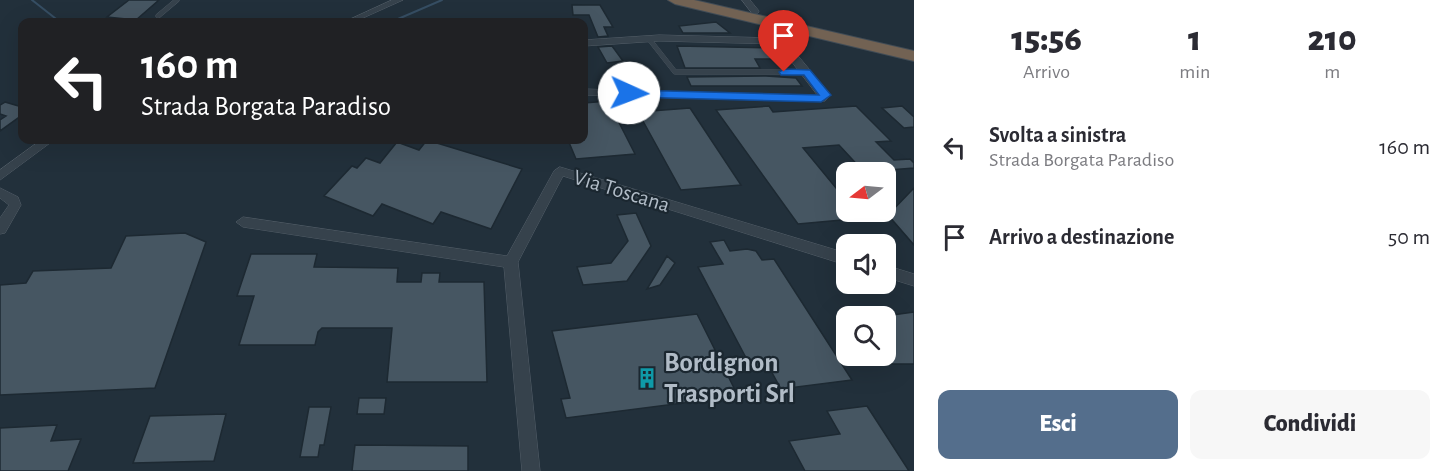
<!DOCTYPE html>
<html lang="it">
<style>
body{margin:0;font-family:"Alegreya Sans",sans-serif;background:#f7f7f7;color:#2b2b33;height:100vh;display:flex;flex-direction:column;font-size:22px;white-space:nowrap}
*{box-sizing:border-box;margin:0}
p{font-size:20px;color:#7c7c81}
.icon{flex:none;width:33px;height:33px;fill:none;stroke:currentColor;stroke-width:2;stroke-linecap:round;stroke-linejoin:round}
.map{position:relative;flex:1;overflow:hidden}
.side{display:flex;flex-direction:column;background:#fff;width:540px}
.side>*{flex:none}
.guide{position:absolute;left:18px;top:18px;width:570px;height:126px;border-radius:12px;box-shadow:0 6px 24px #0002;background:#202124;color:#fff;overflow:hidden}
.needle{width:39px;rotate:254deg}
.controls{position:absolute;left:836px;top:162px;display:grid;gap:12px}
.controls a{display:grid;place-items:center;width:60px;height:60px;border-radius:12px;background:#fff;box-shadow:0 6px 24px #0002;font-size:30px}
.pin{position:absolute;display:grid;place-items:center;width:51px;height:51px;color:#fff;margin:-62px -26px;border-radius:50% 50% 50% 0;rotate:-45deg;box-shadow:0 0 6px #0007}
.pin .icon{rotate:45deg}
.me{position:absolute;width:66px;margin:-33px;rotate:92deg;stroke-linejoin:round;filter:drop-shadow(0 0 4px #0008)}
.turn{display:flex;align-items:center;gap:21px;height:126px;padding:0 24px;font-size:27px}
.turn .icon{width:78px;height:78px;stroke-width:2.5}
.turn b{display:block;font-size:42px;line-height:51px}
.eta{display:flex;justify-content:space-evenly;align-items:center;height:102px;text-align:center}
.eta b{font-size:36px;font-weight:800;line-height:42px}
.action{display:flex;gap:12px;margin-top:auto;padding:12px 24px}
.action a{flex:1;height:69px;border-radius:12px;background:#546e8c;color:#fff;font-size:24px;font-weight:800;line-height:69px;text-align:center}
.action a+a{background:#f7f7f7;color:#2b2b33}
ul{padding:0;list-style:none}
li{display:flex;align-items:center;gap:18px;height:90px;padding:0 24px}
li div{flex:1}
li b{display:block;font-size:22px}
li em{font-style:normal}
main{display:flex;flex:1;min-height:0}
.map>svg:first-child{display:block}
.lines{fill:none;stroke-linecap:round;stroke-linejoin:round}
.stream{stroke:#364e63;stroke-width:2}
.building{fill:#465662;stroke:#1d2932;stroke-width:1.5}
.lane-casing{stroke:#545f69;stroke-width:5}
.street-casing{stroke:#545f69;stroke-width:1}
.highway-casing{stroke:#414c56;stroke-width:2}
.lane{stroke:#36424c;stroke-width:4.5}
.street{fill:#36424c;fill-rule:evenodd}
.highway{fill:#726253;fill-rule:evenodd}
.route{fill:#1a73e8;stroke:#114b97;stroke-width:1.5}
.labels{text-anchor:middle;stroke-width:4.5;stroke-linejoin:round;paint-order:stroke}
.street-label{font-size:22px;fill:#b1bcc7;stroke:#1b2730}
.near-poi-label{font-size:27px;font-weight:bold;fill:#b1bcc7;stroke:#1b2730;text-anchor:start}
</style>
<main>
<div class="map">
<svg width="914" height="471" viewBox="0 0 914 471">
<rect width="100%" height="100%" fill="#22303b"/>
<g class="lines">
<!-- stream -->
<path class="stream" d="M 32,0 L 60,22
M 391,22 L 442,0"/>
</g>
<!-- building -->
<path class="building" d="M 129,0 L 159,0 L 136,20 L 107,17 Z
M 572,5 L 600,5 L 613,27 L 604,27 L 608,36 L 598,37 L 589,15 L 573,15 Z
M 716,22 L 730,33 L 683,33 L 679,26 Z
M 612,46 L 615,50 L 623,61 L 607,63 L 598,47 Z
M 677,46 L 774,48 L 782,59 L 755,59 L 760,68 L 685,68 Z
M 636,75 L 647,76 L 650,89 L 601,87 L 600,81 L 639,81 Z
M 766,76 L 796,78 L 802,86 L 691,86 L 687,77 Z
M 608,101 L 635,154 L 576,159 L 568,140 L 584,140 L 584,103 Z
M 5,102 L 22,107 L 22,115 L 0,131 L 0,120 L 6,116 L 0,114 L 0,105 Z
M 769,106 L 773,112 L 856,106 L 891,141 L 876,142 L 894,160 L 910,159 L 914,163 L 914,168 L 864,172 L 839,145 L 803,148 L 841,194 L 838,194 L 846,204 L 846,212 L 864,212 L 864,218 L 798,224 L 716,110 Z
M 902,106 L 914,117 L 914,127 L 904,128 L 882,108 Z
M 690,108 L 741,185 L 681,190 L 638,112 Z
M 427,140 L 522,169 L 491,229 L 441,212 L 433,224 L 382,204 L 373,216 L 324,196 L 352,166 L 357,168 L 366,158 L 380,163 L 397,142 L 419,150 Z
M 914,188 L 914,245 L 888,215 Z
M 636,213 L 651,246 L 627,281 L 583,285 L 577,267 L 611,263 L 628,241 L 617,215 Z
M 185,233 L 206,242 L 155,388 L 0,395 L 0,285 L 26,283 L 33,271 L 111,268 L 126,236 Z
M 724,240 L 730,251 L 747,249 L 756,251 L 762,260 L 774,259 L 852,380 L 781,389 L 770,369 L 753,371 L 698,267 L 723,264 L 710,242 Z
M 251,254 L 317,254 L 314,267 L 398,268 L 397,282 L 421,282 L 422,273 L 440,273 L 439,282 L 484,282 L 487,382 L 387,382 L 392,328 L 322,328 L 318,332 L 315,345 L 239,345 L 254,296 L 237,296 Z
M 667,256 L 675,263 L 660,285 L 647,289 Z
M 914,312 L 914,364 L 892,364 L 885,354 L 885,316 Z
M 697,314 L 738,396 L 566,418 L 561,399 L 570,398 L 552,331 Z
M 359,398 L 386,398 L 384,414 L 357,414 Z
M 867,406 L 909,471 L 805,471 L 789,441 L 840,434 L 827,411 Z
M 309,407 L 331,407 L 324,445 L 320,445 L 318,457 L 300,457 Z
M 226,414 L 214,461 L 133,463 L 150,416 Z
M 57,425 L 51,441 L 81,439 L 68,471 L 0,471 L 0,428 Z
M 355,445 L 468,446 L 468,471 L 352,471 Z"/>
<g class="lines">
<!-- lane casing -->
<g class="lane-casing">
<path id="lane" d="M 158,16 L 177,0
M 649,39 L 675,72 L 806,72"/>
</g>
<!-- street casing -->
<g class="street-casing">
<path id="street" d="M 392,0 L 403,0 L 354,22 L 344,22 Z
M 742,0 L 750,0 L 759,11 L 758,13 L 752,13 Z
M 766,20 L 769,21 L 829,93 L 830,95 L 825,101 L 584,95 L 584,89 L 818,96 L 778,44 L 659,41 L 584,46 L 584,40 L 659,35 L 774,38 L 762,23 Z
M 41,140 L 54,140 L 0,180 L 0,170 Z
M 560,167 L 846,253 L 846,265 L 563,176 L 518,262 L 540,471 L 522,471 L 504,267 L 243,227 L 236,222 L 243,217 L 507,256 L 554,171 Z
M 0,188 L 18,197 L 21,205 L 5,233 L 0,234 L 0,218 L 9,205 L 0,198 Z
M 885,265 L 914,274 L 914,286 L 885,277 Z"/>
</g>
<!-- highway casing -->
<g class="highway-casing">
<path id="highway" d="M 668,0 L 694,0 L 914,51 L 914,61 L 675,4 Z"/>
</g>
<!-- lane -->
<use href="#lane" class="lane"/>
<!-- street -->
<use href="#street" class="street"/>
<!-- highway -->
<use href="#highway" class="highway"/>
</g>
<!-- route -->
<path class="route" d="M 784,69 L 810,70 L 831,95 L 821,102 L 629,97 L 624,93 L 629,90 L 819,95 L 804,75 L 781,75 L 779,72 Z"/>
<!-- icons -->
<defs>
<g id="building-bare" transform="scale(1.62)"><path d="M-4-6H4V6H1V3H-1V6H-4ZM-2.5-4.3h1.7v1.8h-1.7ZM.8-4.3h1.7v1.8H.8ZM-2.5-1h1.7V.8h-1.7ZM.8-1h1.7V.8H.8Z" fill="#0f9aa8" stroke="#1b2730" stroke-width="2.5" paint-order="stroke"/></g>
</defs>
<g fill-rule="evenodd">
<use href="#building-bare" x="647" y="378"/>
</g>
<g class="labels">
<!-- street labels -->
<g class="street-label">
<text transform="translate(622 190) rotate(17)" y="8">Via Toscana</text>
</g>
<!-- near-poi labels -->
<g class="near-poi-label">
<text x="664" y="371">Bordignon<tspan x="664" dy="31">Trasporti Srl</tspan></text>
</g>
</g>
</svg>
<div class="controls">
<a><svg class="needle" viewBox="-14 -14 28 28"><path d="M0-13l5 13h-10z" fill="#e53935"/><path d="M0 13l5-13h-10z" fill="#7c7c81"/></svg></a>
<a><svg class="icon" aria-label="sound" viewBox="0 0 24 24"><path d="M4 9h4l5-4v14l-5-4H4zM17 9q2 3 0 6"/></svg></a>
<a><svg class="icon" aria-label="search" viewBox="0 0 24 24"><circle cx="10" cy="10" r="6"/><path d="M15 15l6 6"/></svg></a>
</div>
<div class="pin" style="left:784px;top:72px;background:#d93025"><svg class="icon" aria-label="arrive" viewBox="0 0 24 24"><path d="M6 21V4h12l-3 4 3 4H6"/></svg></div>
<svg class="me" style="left:629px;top:93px" viewBox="-20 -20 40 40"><circle r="19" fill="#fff"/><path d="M0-13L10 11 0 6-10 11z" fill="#1a73e8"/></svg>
<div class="guide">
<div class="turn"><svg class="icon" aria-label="left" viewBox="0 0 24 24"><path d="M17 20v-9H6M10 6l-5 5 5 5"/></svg><div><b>160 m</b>Strada Borgata Paradiso</div></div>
</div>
</div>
<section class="side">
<div class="eta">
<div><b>15:56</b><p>Arrivo</p></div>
<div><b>1</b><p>min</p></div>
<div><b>210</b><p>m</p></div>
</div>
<ul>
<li><svg class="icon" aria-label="left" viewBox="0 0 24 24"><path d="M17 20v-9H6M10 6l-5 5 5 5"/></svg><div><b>Svolta a sinistra</b><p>Strada Borgata Paradiso</p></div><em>160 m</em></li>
<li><svg class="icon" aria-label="arrive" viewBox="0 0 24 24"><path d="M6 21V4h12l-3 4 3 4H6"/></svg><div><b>Arrivo a destinazione</b></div><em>50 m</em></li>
</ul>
<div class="action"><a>Esci</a><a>Condividi</a></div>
</section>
</main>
